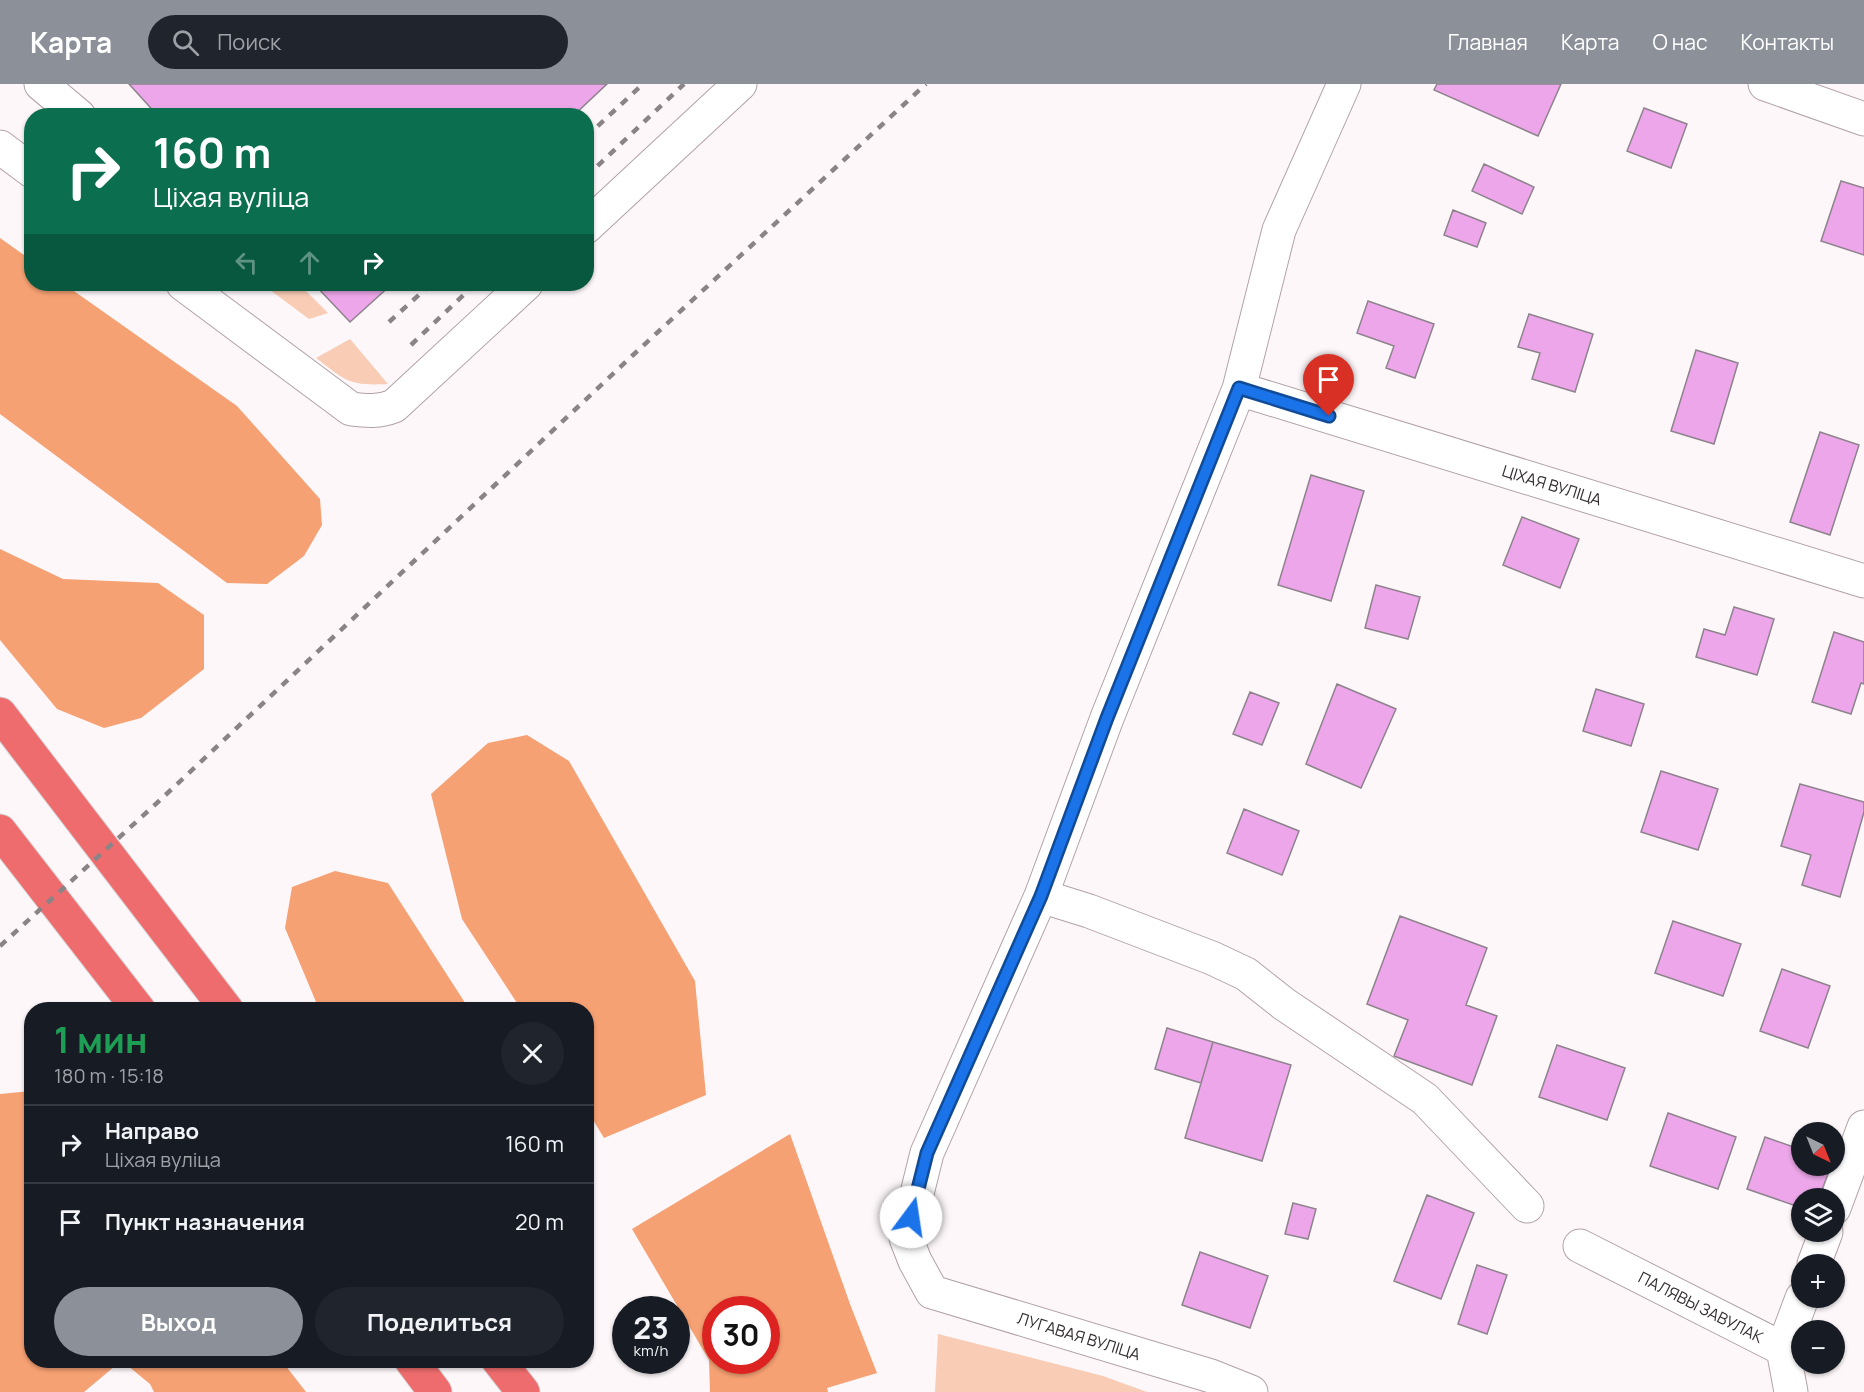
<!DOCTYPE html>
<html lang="ru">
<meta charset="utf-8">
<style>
body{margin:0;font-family:Manrope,sans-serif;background:#20242c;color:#f1f3f6;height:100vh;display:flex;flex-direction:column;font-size:22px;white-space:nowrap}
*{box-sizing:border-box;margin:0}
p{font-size:20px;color:#9ea1a6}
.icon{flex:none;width:33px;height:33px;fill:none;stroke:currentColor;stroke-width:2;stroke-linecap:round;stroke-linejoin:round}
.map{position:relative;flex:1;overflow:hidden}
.drawer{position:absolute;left:24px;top:918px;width:570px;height:366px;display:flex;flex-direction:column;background:#171b24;border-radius:24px;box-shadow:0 2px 4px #0004}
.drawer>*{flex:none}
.guide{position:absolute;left:24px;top:24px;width:570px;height:183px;border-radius:24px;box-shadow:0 2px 4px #0004;background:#0b6e4f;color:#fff;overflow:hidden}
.needle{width:39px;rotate:137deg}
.controls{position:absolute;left:1791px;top:1038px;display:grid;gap:12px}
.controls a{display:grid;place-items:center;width:54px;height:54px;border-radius:50%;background:#171b24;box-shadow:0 2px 4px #0004;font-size:30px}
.speed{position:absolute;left:612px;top:1212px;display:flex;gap:12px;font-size:30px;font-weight:700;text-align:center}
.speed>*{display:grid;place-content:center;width:78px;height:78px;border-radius:50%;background:#171b24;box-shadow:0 2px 4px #0004;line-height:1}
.speed small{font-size:15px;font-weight:400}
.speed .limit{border:9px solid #d22;background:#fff;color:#111}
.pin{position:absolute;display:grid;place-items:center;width:51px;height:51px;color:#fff;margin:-62px -26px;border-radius:50% 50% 50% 0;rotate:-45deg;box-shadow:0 0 6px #0007}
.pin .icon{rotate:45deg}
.me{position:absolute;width:66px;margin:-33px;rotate:14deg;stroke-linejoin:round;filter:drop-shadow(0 0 4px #0008)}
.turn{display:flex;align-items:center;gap:21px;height:126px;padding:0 30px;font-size:27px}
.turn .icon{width:78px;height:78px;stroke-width:2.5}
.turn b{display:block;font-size:42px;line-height:51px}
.lanes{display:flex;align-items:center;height:57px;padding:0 30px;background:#0003;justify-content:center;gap:30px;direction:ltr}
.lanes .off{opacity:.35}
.round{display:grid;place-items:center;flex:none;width:63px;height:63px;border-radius:32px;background:#20242c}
.head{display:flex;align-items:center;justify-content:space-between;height:102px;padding:0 30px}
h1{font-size:36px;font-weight:700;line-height:45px;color:#1e9e55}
.cta{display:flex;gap:12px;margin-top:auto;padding:12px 30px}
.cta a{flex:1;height:69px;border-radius:36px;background:#8c9099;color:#fff;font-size:24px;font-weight:700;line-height:69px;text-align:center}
.cta a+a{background:#20242c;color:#f1f3f6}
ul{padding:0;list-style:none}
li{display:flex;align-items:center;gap:18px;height:78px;padding:0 30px;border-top:2px solid #363941}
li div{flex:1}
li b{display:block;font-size:22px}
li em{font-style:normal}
header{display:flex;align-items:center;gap:36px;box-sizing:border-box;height:84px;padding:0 30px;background:#8c9099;color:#fff}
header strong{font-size:28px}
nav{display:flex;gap:33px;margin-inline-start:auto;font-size:21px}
.search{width:420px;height:54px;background:#20242c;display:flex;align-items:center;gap:15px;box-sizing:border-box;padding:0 21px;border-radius:33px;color:#9ea1a6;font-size:22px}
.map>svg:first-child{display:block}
.green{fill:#f9ccb5}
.forest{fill:#f6a173;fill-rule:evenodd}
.building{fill:#eca6e9;stroke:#8e838d;stroke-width:1.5}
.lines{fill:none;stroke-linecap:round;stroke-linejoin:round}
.minor-casing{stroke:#b2a2a7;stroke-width:35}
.highway-casing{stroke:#d6d5d6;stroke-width:35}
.minor{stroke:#fff;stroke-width:33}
.highway{stroke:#ee6c6d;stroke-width:33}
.rail{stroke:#8a8486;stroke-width:4.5;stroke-dasharray:8 8;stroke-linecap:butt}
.route-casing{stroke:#114b97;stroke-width:15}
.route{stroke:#1a73e8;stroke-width:10}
.labels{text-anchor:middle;stroke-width:6;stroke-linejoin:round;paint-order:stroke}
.street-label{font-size:16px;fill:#342e30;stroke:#fff}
</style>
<header>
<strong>Карта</strong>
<div class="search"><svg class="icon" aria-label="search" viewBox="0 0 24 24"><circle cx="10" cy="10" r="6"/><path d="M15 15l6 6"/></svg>Поиск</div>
<nav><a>Главная</a><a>Карта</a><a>О нас</a><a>Контакты</a></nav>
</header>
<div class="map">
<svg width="1864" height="1308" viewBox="0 0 1864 1308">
<rect width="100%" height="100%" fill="#fdf7f9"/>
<!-- green -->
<path class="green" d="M 262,200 L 299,200 L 328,229 L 309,235 Z
M 350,255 L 388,300 C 349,302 346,297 316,274 Z
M 938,1250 L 1103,1292 L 1147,1308 L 935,1308 Z"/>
<!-- forest -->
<path class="forest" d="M 0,154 L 31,176 L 32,200 L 64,200 L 237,322 L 320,415 L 322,441 L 304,472 L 267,500 L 227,499 L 0,330 Z
M 0,465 L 63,495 L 158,499 L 204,531 L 204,585 L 141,634 L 104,644 L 57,625 L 0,556 Z
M 527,651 L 569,677 L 695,897 L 706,1011 L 604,1054 L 587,1026 L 586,926 L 521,925 L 462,835 L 431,710 L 488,659 Z
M 335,787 L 388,799 L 469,925 L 319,925 L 285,844 L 292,803 Z
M 31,1007 L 32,1276 L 121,1277 L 84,1308 L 0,1308 L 0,1010 Z
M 790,1050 L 850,1220 L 877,1289 L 827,1304 L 828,1308 L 710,1308 L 709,1276 L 632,1145 ZM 716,1226 L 766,1226 L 766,1276 L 716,1276 Z
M 122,1277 L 282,1277 L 306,1308 L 154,1308 L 150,1300 Z"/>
<!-- building -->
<path class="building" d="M 129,0 L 607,0 L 573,32 L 158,32 Z
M 1437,0 L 1561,0 L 1538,52 L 1434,6 Z
M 1644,24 L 1687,40 L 1671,84 L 1627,67 Z
M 1484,80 L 1534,103 L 1522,130 L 1472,107 Z
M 1841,97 L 1864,104 L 1864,171 L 1821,157 Z
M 1453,126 L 1486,139 L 1477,163 L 1444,151 Z
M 314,200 L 392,200 L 350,238 Z
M 1368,217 L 1434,240 L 1415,294 L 1386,284 L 1394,262 L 1357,249 Z
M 1529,230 L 1593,250 L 1575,308 L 1532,295 L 1540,269 L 1518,263 Z
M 1696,266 L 1738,279 L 1714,360 L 1671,347 Z
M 1820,348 L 1859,361 L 1830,451 L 1790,438 Z
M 1311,391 L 1364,407 L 1331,517 L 1278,501 Z
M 1522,433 L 1579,455 L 1560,504 L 1503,481 Z
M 1376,501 L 1420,513 L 1408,555 L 1365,544 Z
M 1734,523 L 1774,535 L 1757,591 L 1696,573 L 1704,545 L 1725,551 Z
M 1834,548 L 1864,558 L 1864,600 L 1861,599 L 1851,630 L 1812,618 Z
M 1337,600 L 1396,625 L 1361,704 L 1306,680 Z
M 1596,605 L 1644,620 L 1631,662 L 1583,647 Z
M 1250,608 L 1279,619 L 1262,661 L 1233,650 Z
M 1661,687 L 1718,705 L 1698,766 L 1641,748 Z
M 1800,700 L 1864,718 L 1864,728 L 1840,813 L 1802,801 L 1811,771 L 1781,762 Z
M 1244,725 L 1299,747 L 1282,791 L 1227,769 Z
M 1400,832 L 1487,864 L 1466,921 L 1497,932 L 1472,1001 L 1394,972 L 1408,936 L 1367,920 Z
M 1673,837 L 1741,860 L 1723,912 L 1655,889 Z
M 1782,885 L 1830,902 L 1808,964 L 1760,947 Z
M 1167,944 L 1213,958 L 1201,999 L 1155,985 Z
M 1213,958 L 1291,981 L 1262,1077 L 1185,1054 Z
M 1557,961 L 1625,984 L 1607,1036 L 1539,1013 Z
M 1668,1029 L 1736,1053 L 1718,1105 L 1650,1082 Z
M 1765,1053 L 1802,1066 L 1802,1082 L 1831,1082 L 1819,1114 L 1802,1114 L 1802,1124 L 1747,1105 Z
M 1427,1111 L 1474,1129 L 1441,1215 L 1394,1197 Z
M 1293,1119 L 1316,1125 L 1308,1155 L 1285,1150 Z
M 1200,1168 L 1268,1192 L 1250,1244 L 1182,1221 Z
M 1477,1181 L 1507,1191 L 1487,1250 L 1458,1240 Z"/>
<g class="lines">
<!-- minor casing -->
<g class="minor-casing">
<path id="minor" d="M 41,0 L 79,32
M 1765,0 L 1864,35
M 0,63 L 32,87
M 586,143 L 740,0
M 183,200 L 351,325 C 367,327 379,328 394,322 L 526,200
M 1239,305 L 1864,497
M 1041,812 L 1089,827 L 1212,874 L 1246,890 L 1284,920 L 1425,1015 L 1527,1122
M 1834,1124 L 1864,1043
M 1580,1162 L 1783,1265 L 1791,1308
M 1814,1180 L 1826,1148
M 1783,1265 L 1802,1214
M 1251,1308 L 1211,1292 L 932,1208 L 915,1177 L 906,1154 L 927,1069 L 1041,812 L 1107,634 L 1239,305 L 1279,146 L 1344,0"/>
</g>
<!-- highway casing -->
<g class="highway-casing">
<path id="highway" d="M 0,630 L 227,926
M 0,747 L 139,926
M 411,1276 L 435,1308
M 498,1276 L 523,1308"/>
</g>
<!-- minor -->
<use href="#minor" class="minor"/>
<!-- highway -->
<use href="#highway" class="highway"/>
<!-- rail -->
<path class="rail" d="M 586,53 L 643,0
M 586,93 L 684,0
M 389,238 L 431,200
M 411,261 L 475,200
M 0,862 L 158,718 L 632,272 L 926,0"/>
</g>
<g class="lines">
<!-- route casing -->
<g class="route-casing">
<path id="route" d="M 911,1133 L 927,1069 L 1041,812 L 1107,634 L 1239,304 L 1329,332"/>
</g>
<!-- route -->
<use href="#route" class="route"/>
</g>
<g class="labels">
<!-- street labels -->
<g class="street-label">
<text transform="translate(1552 401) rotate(17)" y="6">ЦІХАЯ ВУЛІЦА</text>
<text transform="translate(1701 1223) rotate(27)" y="6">ПАЛЯВЫ ЗАВУЛАК</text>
<text transform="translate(1079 1252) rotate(17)" y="6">ЛУГАВАЯ ВУЛІЦА</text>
</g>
</g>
</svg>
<div class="controls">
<a><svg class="needle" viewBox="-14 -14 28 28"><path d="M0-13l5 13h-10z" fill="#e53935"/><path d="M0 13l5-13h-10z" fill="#9ea1a6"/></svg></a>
<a><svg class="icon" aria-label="layers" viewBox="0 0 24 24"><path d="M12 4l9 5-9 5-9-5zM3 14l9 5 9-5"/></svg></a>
<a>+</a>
<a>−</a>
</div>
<div class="speed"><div>23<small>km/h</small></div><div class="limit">30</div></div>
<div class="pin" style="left:1329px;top:332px;background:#d93025"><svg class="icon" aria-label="arrive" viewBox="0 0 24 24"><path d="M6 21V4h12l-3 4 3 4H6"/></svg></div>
<svg class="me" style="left:911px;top:1133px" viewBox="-20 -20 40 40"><circle r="19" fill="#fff"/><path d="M0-13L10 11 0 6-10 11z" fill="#1a73e8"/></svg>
<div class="guide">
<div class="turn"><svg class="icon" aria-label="right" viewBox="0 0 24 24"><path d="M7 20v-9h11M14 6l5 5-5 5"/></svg><div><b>160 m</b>Ціхая вуліца</div></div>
<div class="lanes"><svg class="icon off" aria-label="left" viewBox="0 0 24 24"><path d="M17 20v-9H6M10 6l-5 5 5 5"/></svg><svg class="icon off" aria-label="ahead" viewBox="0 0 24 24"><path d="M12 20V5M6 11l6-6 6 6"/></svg><svg class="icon" aria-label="right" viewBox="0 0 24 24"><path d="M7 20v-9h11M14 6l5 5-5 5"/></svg></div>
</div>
<section class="drawer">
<div class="head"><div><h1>1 мин</h1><p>180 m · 15:18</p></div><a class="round"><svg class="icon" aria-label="close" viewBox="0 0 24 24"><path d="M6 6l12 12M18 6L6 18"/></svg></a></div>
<ul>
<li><svg class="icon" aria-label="right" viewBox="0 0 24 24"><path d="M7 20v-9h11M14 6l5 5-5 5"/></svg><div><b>Направо</b><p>Ціхая вуліца</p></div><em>160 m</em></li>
<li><svg class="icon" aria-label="arrive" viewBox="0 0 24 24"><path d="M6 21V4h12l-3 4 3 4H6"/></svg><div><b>Пункт назначения</b></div><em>20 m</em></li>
</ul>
<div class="cta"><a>Выход</a><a>Поделиться</a></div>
</section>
</div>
